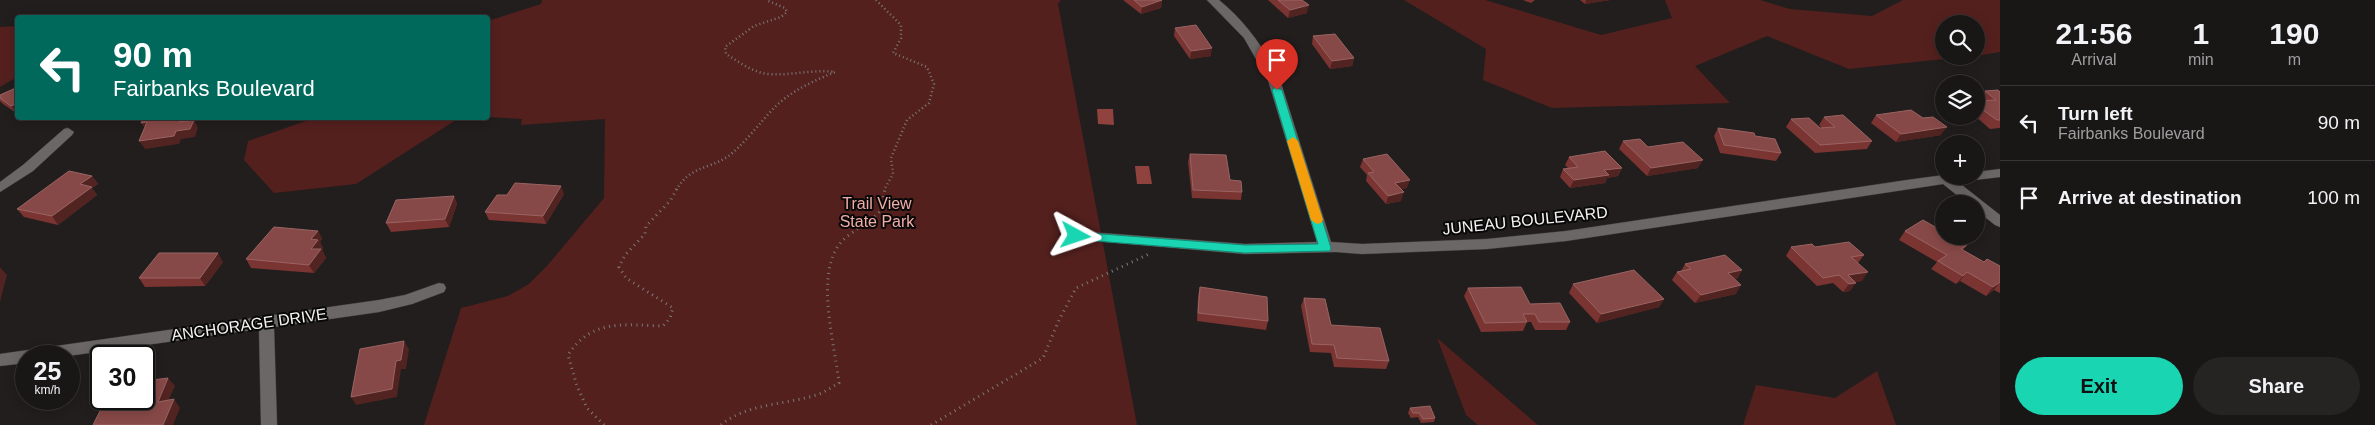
<!DOCTYPE html>
<meta charset="utf-8">
<style>
body{margin:0;font-family:Helvetica,sans-serif;background:#262323;color:#f1f3f6;height:100vh;display:flex;flex-direction:column;font-size:19px;white-space:nowrap}
*{box-sizing:border-box;margin:0}
p{font-size:16px;color:#9f9fa1}
.icon{flex:none;width:28px;height:28px;fill:none;stroke:currentColor;stroke-width:2;stroke-linecap:round;stroke-linejoin:round}
.map{position:relative;flex:1;overflow:hidden}
.sheet{display:flex;flex-direction:column;background:#191616;width:375px}
.sheet>*{flex:none}
.guide{position:absolute;left:15px;top:15px;width:475px;height:105px;border-radius:5px;box-shadow:0 2px 12px #0003,0 0 0 1px #373535;background:#00695c;color:#fff;overflow:hidden}
.fabs{position:absolute;left:1935px;top:15px;display:grid;gap:10px}
.fabs a{display:grid;place-items:center;width:50px;height:50px;border-radius:50%;background:#191616;box-shadow:0 2px 12px #0003,0 0 0 1px #373535;font-size:25px}
.speed{position:absolute;left:15px;top:345px;display:flex;gap:10px;font-size:25px;font-weight:700;text-align:center}
.speed>*{display:grid;place-content:center;width:65px;height:65px;border-radius:50%;background:#191616;box-shadow:0 2px 12px #0003,0 0 0 1px #373535;line-height:1}
.speed small{font-size:12px;font-weight:400}
.speed .limit{border:2px solid #111;border-radius:8px;background:#fff;color:#111}
.pin{position:absolute;display:grid;place-items:center;width:42px;height:42px;color:#fff;margin:-51px -21px;border-radius:50% 50% 50% 0;rotate:-45deg;box-shadow:0 0 5px #0007}
.pin .icon{rotate:45deg}
.me{position:absolute;width:55px;margin:-28px;rotate:95deg;stroke-linejoin:round;filter:drop-shadow(0 0 4px #0008)}
.turn{display:flex;align-items:center;gap:18px;height:105px;padding:0 15px;font-size:22px}
.turn .icon{width:65px;height:65px;stroke-width:2.5}
.turn b{display:block;font-size:35px;line-height:42px}
.eta{display:flex;justify-content:space-evenly;align-items:center;height:85px;text-align:center}
.eta b{font-size:30px;font-weight:700;line-height:35px}
.cta{display:flex;gap:10px;margin-top:auto;padding:10px 15px}
.cta a{flex:1;height:58px;border-radius:30px;background:#19d5b2;color:#111;font-size:20px;font-weight:700;line-height:58px;text-align:center}
.cta a+a{background:#262323;color:#f1f3f6}
ul{padding:0;list-style:none}
li{display:flex;align-items:center;gap:15px;height:75px;padding:0 15px;border-top:1px solid #373535}
li div{flex:1}
li b{display:block;font-size:19px}
li em{font-style:normal}
main{display:flex;flex:1;min-height:0}
.map>svg:first-child{display:block}
.green{fill:#54201e}
.water{fill:#90423e}
.lines{fill:none;stroke-linecap:round;stroke-linejoin:round}
.minor-casing{stroke:#3e3c3b;stroke-width:1}
.path-far1{stroke:#7b7978;stroke-width:2.5;stroke-dasharray:1 3;stroke-linecap:butt}
.path{stroke:#7b7978;stroke-width:3;stroke-dasharray:1 4.5;stroke-linecap:butt}
.minor{fill:#6b6766;fill-rule:evenodd}
.wall{fill:#7a3432}
.shaded-wall{fill:#512321}
.building{fill:#874947;stroke:#996462}
.route{fill:#19d5b2;stroke:#108a74}
.slow{fill:#f59e0b}
.labels{text-anchor:middle;stroke-width:4;stroke-linejoin:round;paint-order:stroke}
.park-label{font-size:16px;fill:#f2ada7;stroke:#090808}
.street-label{font-size:16px;fill:#f5f3f2;stroke:#090808}
</style>
<main>
<div class="map">
<svg width="2000" height="425" viewBox="0 0 2000 425">
<rect width="100%" height="100%" fill="#211e1d"/>
<!-- green -->
<path class="green" d="M 542,0 L 1061,0 L 1058,4 L 1137,425 L 424,425 L 461,308 L 508,296 L 529,284 L 547,266 L 604,198 L 605,119 L 521,125 L 522,119 L 488,117 L 488,21 L 541,4 Z
M 1404,0 L 1485,0 L 1601,35 L 1672,18 L 1665,0 L 1760,0 L 1790,9 L 1872,16 L 1903,0 L 2000,0 L 2000,52 L 1976,56 L 1976,24 L 1944,24 L 1944,56 L 1972,56 L 1849,69 L 1767,36 L 1695,66 L 1730,103 L 1552,108 L 1483,80 L 1486,49 Z
M 17,26 L 17,77 L 0,87 L 0,27 Z
M 315,118 L 459,118 L 356,184 L 274,193 L 244,160 L 248,141 Z
M 1437,338 L 1538,425 L 1478,425 L 1466,415 Z
M 1877,371 L 1896,425 L 1743,425 L 1756,385 L 1835,398 Z"/>
<!-- water -->
<path class="water" d="M 1097,109 L 1113,109 L 1114,125 L 1098,124 Z
M 1135,166 L 1149,166 L 1152,184 L 1137,184 Z"/>
<g class="lines">
<!-- minor casing -->
<g class="minor-casing">
<path id="minor" d="M 1207,0 L 1219,0 C 1246,22 1265,49 1280,80 L 1331,242 L 1362,244 L 1487,239 L 1566,231 L 1907,180 L 1944,175 L 1976,176 L 1976,172 L 2000,169 L 2000,177 L 1958,182 L 2000,215 L 2000,227 L 1995,225 L 1976,210 L 1976,204 L 1968,204 L 1943,184 L 1566,241 L 1487,249 L 1362,254 L 1336,252 L 1245,254 L 1071,239 L 1069,236 L 1076,231 L 1245,244 L 1317,242 L 1268,80 L 1244,38 Z
M 68,128 L 74,132 L 72,135 L 33,171 L 0,192 L 0,182 L 23,165 L 64,129 Z
M 439,283 L 444,284 L 446,288 L 444,292 L 412,304 L 379,312 L 274,327 L 277,425 L 261,425 L 259,329 L 68,356 L 26,356 L 26,363 L 0,366 L 0,354 L 379,300 L 405,295 Z"/>
</g>
<!-- path-far1 -->
<path class="path-far1" d="M 876,0 L 901,25 L 901,38 L 893,53 L 927,67 L 934,84 L 929,103 L 907,120 L 891,158 L 893,174 L 884,190
M 676,190 C 691,166 706,170 727,157 C 741,148 762,120 775,107 C 792,90 814,81 835,72 C 812,69 791,76 768,74 C 752,72 739,62 726,54 L 725,47 L 754,26 L 781,17 L 787,12 L 785,8 L 766,0"/>
<!-- path -->
<path class="path" d="M 604,425 L 587,408 L 577,386 L 568,355 C 592,318 625,325 663,326 L 670,318 L 673,308 L 626,278 L 619,267 L 625,255 L 645,234 L 646,226 L 670,201 L 677,189
M 721,425 C 748,402 791,405 822,393 C 828,390 833,386 839,383 C 835,347 816,278 838,246 C 849,231 872,222 880,211 C 883,206 883,195 885,189
M 931,425 L 1043,358 L 1059,320 L 1076,288 L 1149,254"/>
<!-- minor -->
<use href="#minor" class="minor"/>
</g>
<!-- wall -->
<path class="wall" d="M 1123,0 L 1162,0 L 1161,8 L 1141,14 Z
M 1268,0 L 1302,0 L 1307,13 L 1288,18 Z
M 1523,0 L 1535,0 L 1531,3 Z
M 1580,0 L 1610,0 L 1585,4 Z
M 1175,28 L 1211,56 L 1190,59 L 1174,36 Z
M 1313,36 L 1354,58 L 1352,66 L 1330,69 L 1312,44 Z
M 18,87 L 18,114 L 3,104 L 0,101 L 0,95 Z
M 1985,91 L 2000,92 L 2000,128 L 1990,129 L 1975,116 L 1976,116 L 1976,101 L 1981,101 L 1979,99 Z
M 1876,115 L 1923,118 L 1941,135 L 1896,142 L 1871,123 Z
M 1824,117 L 1872,141 L 1867,149 L 1815,153 L 1786,127 L 1791,119 L 1820,128 L 1822,128 L 1819,125 Z
M 1718,128 L 1755,136 L 1781,153 L 1776,161 L 1720,153 L 1714,136 Z
M 1623,141 L 1648,147 L 1698,168 L 1647,176 L 1619,149 Z
M 1190,154 L 1230,180 L 1242,192 L 1241,200 L 1192,198 L 1188,162 Z
M 1569,157 L 1622,168 L 1618,176 L 1607,178 L 1605,183 L 1570,188 L 1560,177 L 1563,169 L 1568,168 L 1565,165 Z
M 1363,159 L 1407,188 L 1401,189 L 1401,201 L 1386,204 L 1366,181 L 1367,175 L 1360,167 Z
M 92,176 L 98,184 L 92,188 L 97,195 L 58,225 L 24,217 L 17,209 Z
M 564,194 L 546,224 L 489,220 L 485,212 L 507,195 Z
M 454,196 L 457,204 L 449,227 L 391,232 L 386,223 Z
M 318,231 L 322,239 L 320,242 L 323,248 L 322,250 L 326,258 L 314,273 L 251,268 L 246,259 Z
M 1905,231 L 1967,245 L 1963,250 L 1984,262 L 2000,266 L 2000,293 L 1994,290 L 1986,296 L 1960,281 L 1956,284 L 1931,269 L 1937,262 L 1899,240 Z
M 1791,247 L 1815,247 L 1864,255 L 1858,263 L 1862,281 L 1855,282 L 1850,291 L 1843,292 L 1833,283 L 1817,286 L 1786,256 Z
M 223,262 L 205,286 L 145,287 L 139,278 Z
M 1685,264 L 1742,270 L 1737,279 L 1734,279 L 1736,294 L 1695,303 L 1672,280 L 1677,272 L 1681,271 Z
M 1573,284 L 1664,299 L 1659,307 L 1597,323 L 1569,293 Z
M 1200,287 L 1268,321 L 1266,330 L 1197,321 L 1198,296 Z
M 1468,288 L 1530,304 L 1570,322 L 1566,330 L 1535,330 L 1531,322 L 1527,322 L 1523,331 L 1481,332 L 1464,296 Z
M 1304,298 L 1331,325 L 1389,361 L 1386,369 L 1334,367 L 1331,353 L 1310,352 L 1301,306 Z
M 1410,408 L 1435,418 L 1434,422 L 1421,423 L 1418,417 L 1411,418 L 1408,413 Z"/>
<!-- shaded-wall -->
<path class="shaded-wall" d="M 1162,0 L 1161,8 L 1141,14 L 1142,7 Z
M 1586,0 L 1610,0 L 1585,4 Z
M 1309,5 L 1307,13 L 1288,18 L 1290,10 Z
M 1212,48 L 1211,56 L 1190,59 L 1191,51 Z
M 1354,58 L 1352,66 L 1330,69 L 1332,61 Z
M 18,103 L 17,114 L 11,106 Z
M 180,118 L 188,118 L 184,130 L 194,120 L 198,128 L 195,137 L 181,139 L 179,144 L 145,149 L 139,141 L 176,131 Z
M 147,122 L 147,131 L 141,123 Z
M 1947,127 L 1941,135 L 1896,142 L 1901,134 Z
M 1703,160 L 1698,168 L 1647,176 L 1651,168 Z
M 1622,168 L 1618,176 L 1607,178 L 1605,183 L 1570,188 L 1574,180 L 1604,170 Z
M 92,176 L 98,184 L 92,188 L 97,195 L 58,225 L 52,216 L 80,184 Z
M 1410,180 L 1407,188 L 1393,191 L 1395,183 Z
M 561,186 L 564,194 L 546,224 L 543,216 Z
M 1404,192 L 1401,201 L 1386,204 L 1388,196 Z
M 454,196 L 457,204 L 449,227 L 445,219 Z
M 318,231 L 322,239 L 320,242 L 323,248 L 322,250 L 326,258 L 314,273 L 309,265 L 311,239 Z
M 218,253 L 223,262 L 205,286 L 200,278 Z
M 0,267 L 7,275 L 0,302 Z
M 1742,270 L 1737,279 L 1723,282 L 1728,273 Z
M 1868,272 L 1862,281 L 1848,283 L 1848,275 Z
M 1967,272 L 1960,281 L 1956,284 L 1963,276 Z
M 2000,282 L 1994,290 L 1986,296 L 1993,287 Z
M 1856,283 L 1850,291 L 1843,292 L 1849,284 Z
M 1741,285 L 1736,294 L 1695,303 L 1701,295 Z
M 1664,299 L 1659,307 L 1597,323 L 1601,314 Z
M 404,341 L 409,349 L 406,369 L 401,369 L 397,397 L 356,405 L 351,397 L 396,361 Z
M 168,378 L 175,386 L 164,410 L 158,402 Z
M 174,399 L 180,408 L 173,425 L 163,425 Z"/>
<!-- building -->
<path class="building" d="M 1134,0 L 1162,0 L 1142,7 Z
M 1278,0 L 1302,0 L 1309,5 L 1290,10 Z
M 1196,25 L 1212,48 L 1191,51 L 1175,28 Z
M 1335,34 L 1354,58 L 1332,61 L 1313,36 Z
M 18,87 L 18,103 L 11,106 L 0,98 L 0,95 Z
M 1998,90 L 2000,92 L 2000,120 L 1997,120 L 1976,105 L 1976,101 L 1996,100 L 1985,91 Z
M 1911,110 L 1923,118 L 1933,117 L 1947,127 L 1901,134 L 1876,115 Z
M 1843,115 L 1872,141 L 1820,145 L 1791,119 L 1809,118 L 1820,128 L 1835,127 L 1824,117 Z
M 144,118 L 180,118 L 179,122 L 194,120 L 190,129 L 176,131 L 174,136 L 139,141 L 147,122 L 141,123 Z
M 1718,128 L 1754,133 L 1755,136 L 1775,139 L 1781,153 L 1724,145 Z
M 1640,139 L 1648,147 L 1683,142 L 1703,160 L 1651,168 L 1623,141 Z
M 1605,151 L 1622,168 L 1604,170 L 1609,175 L 1574,180 L 1563,169 L 1578,167 L 1569,157 Z
M 1190,154 L 1226,155 L 1230,180 L 1241,181 L 1242,192 L 1193,190 Z
M 1387,154 L 1410,180 L 1395,183 L 1404,192 L 1388,196 L 1368,173 L 1374,172 L 1363,159 Z
M 69,171 L 92,176 L 80,184 L 92,187 L 52,216 L 17,209 Z
M 515,183 L 561,186 L 543,216 L 485,212 L 497,195 L 507,195 Z
M 454,196 L 445,219 L 386,223 L 396,200 Z
M 1923,220 L 1944,232 L 1944,236 L 1952,236 L 1967,245 L 1961,249 L 1984,262 L 1987,259 L 2000,266 L 2000,282 L 1993,287 L 1967,272 L 1963,276 L 1938,261 L 1947,255 L 1905,231 Z
M 274,227 L 318,231 L 311,239 L 318,240 L 311,249 L 321,249 L 309,265 L 246,259 Z
M 1849,242 L 1864,255 L 1851,257 L 1868,272 L 1848,275 L 1856,283 L 1849,284 L 1839,275 L 1823,278 L 1791,247 L 1812,244 L 1815,247 Z
M 159,253 L 218,253 L 200,278 L 139,278 Z
M 1725,255 L 1742,270 L 1728,273 L 1741,285 L 1701,295 L 1677,272 L 1691,269 L 1685,264 Z
M 1634,270 L 1664,299 L 1601,314 L 1573,284 Z
M 1200,287 L 1267,297 L 1268,321 L 1198,313 Z
M 1521,287 L 1530,304 L 1560,303 L 1570,322 L 1539,322 L 1535,314 L 1523,314 L 1527,322 L 1485,323 L 1468,288 Z
M 1304,298 L 1325,299 L 1331,325 L 1380,328 L 1389,361 L 1337,358 L 1334,345 L 1312,344 Z
M 404,341 L 401,360 L 396,361 L 392,389 L 351,397 L 360,349 Z
M 168,378 L 158,402 L 174,399 L 163,425 L 93,425 L 106,399 L 144,399 L 144,381 Z
M 1430,406 L 1435,418 L 1423,419 L 1419,413 L 1413,413 L 1410,408 Z"/>
<!-- route -->
<path class="route" d="M 1274,88 L 1277,88 L 1282,90 L 1331,248 L 1330,251 L 1245,253 L 1071,239 L 1070,236 L 1076,232 L 1245,245 L 1318,244 L 1272,90 Z"/>
<!-- slow -->
<path class="slow" d="M 1293,137 L 1298,141 L 1323,220 L 1321,223 L 1317,224 L 1311,220 L 1287,141 Z"/>
<g class="labels">
<!-- park labels -->
<g class="park-label">
<text x="877" y="209">Trail View<tspan x="877" dy="18">State Park</tspan></text>
</g>
<!-- street labels -->
<g class="street-label">
<text transform="translate(1525 220) rotate(-6)" y="6">JUNEAU BOULEVARD</text>
<text transform="translate(249 324) rotate(-8)" y="6">ANCHORAGE DRIVE</text>
</g>
</g>
</svg>
<div class="fabs">
<a><svg class="icon" aria-label="search" viewBox="0 0 24 24"><circle cx="10" cy="10" r="6"/><path d="M15 15l6 6"/></svg></a>
<a><svg class="icon" aria-label="layers" viewBox="0 0 24 24"><path d="M12 4l9 5-9 5-9-5zM3 14l9 5 9-5"/></svg></a>
<a>+</a>
<a>−</a>
</div>
<div class="speed"><div>25<small>km/h</small></div><div class="limit">30</div></div>
<div class="pin" style="left:1277px;top:90px;background:#d93025"><svg class="icon" aria-label="arrive" viewBox="0 0 24 24"><path d="M6 21V4h12l-3 4 3 4H6"/></svg></div>
<svg class="me" style="left:1076px;top:236px" viewBox="-20 -20 40 40"><path d="M0-17L14 15 0 8-14 15z" fill="#19d5b2" stroke="#fff" stroke-width="4"/></svg>
<div class="guide">
<div class="turn"><svg class="icon" aria-label="left" viewBox="0 0 24 24"><path d="M17 20v-9H6M10 6l-5 5 5 5"/></svg><div><b>90 m</b>Fairbanks Boulevard</div></div>
</div>
</div>
<section class="sheet">
<div class="eta">
<div><b>21:56</b><p>Arrival</p></div>
<div><b>1</b><p>min</p></div>
<div><b>190</b><p>m</p></div>
</div>
<ul>
<li><svg class="icon" aria-label="left" viewBox="0 0 24 24"><path d="M17 20v-9H6M10 6l-5 5 5 5"/></svg><div><b>Turn left</b><p>Fairbanks Boulevard</p></div><em>90 m</em></li>
<li><svg class="icon" aria-label="arrive" viewBox="0 0 24 24"><path d="M6 21V4h12l-3 4 3 4H6"/></svg><div><b>Arrive at destination</b></div><em>100 m</em></li>
</ul>
<div class="cta"><a>Exit</a><a>Share</a></div>
</section>
</main>
